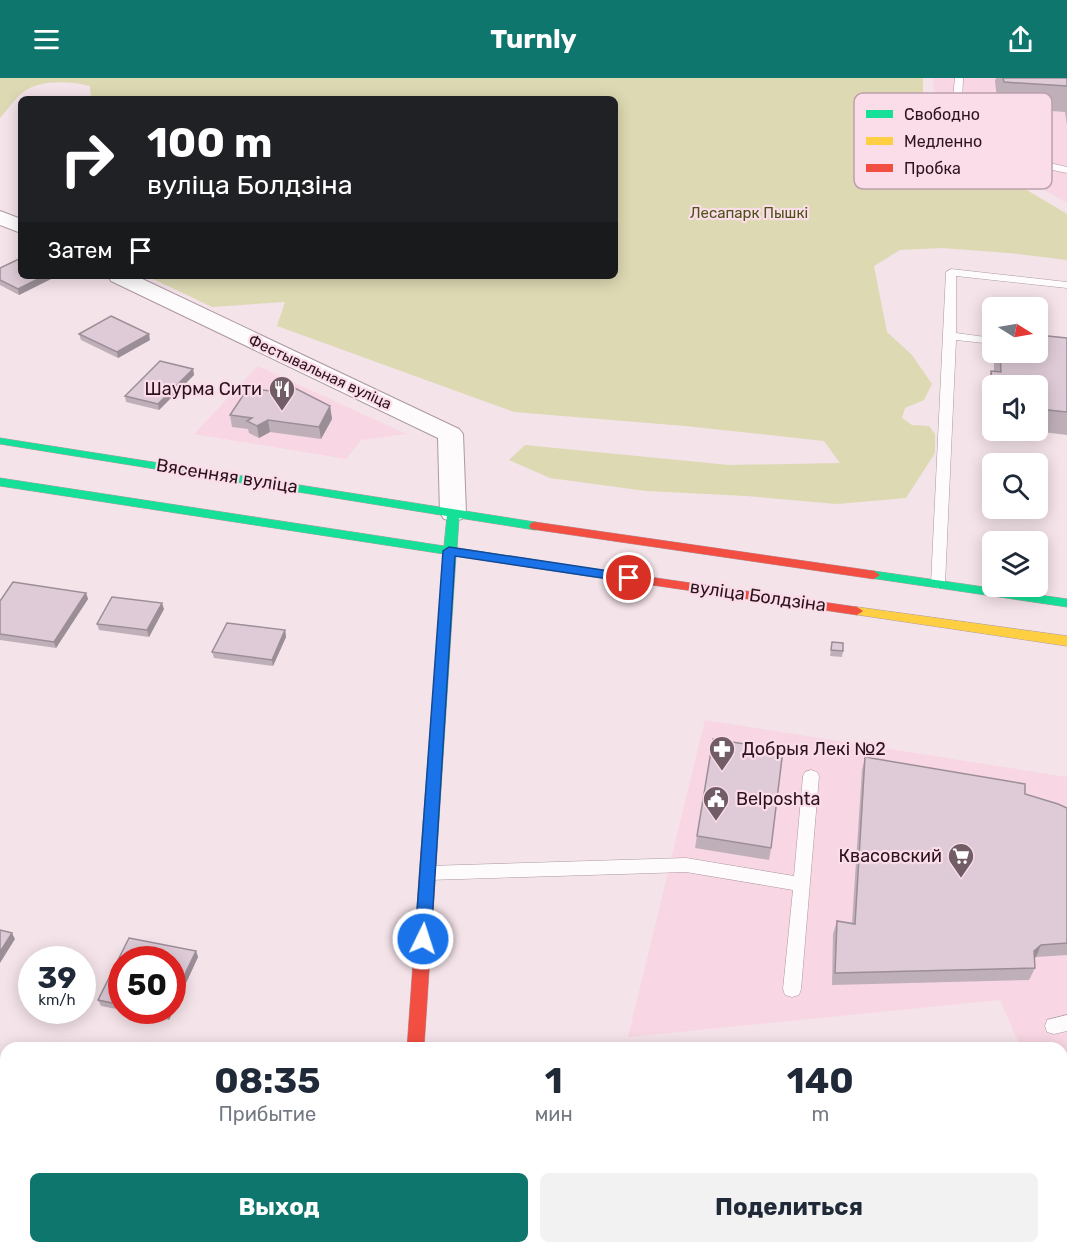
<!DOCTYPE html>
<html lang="ru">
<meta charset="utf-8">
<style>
body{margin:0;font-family:Rubik,sans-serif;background:#f2f2f3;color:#1f2937;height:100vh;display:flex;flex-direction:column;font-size:22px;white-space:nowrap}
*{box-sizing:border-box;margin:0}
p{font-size:20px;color:#747a83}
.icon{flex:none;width:33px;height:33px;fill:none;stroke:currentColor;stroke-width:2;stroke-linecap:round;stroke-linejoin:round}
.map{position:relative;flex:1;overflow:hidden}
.drawer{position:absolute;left:0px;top:964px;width:1068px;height:212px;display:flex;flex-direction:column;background:#fff;border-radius:18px 18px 0 0;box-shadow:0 3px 15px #0003}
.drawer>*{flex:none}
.guide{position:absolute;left:18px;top:18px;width:600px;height:183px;border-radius:9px;box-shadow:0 3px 15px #0003;background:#202124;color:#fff;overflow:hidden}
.needle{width:39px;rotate:101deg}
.tools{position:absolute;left:982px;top:219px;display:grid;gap:12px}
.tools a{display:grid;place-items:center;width:66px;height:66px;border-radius:9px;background:#fff;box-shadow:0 3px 15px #0003;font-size:30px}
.speed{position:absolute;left:18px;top:868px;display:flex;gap:12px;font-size:30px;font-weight:700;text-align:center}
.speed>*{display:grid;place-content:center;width:78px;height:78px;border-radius:50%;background:#fff;box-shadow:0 3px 15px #0003;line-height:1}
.speed small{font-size:15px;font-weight:400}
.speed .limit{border:9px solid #d22;background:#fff;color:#111}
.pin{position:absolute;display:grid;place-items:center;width:51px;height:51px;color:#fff;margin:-26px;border:3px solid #fff;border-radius:50%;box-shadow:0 2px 6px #0007}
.me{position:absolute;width:66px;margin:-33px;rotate:4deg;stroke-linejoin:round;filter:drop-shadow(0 0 4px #0008)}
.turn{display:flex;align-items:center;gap:21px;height:126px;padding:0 30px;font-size:27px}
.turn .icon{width:78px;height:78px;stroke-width:2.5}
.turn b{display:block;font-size:42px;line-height:51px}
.then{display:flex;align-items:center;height:57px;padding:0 30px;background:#0003;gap:12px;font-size:22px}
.eta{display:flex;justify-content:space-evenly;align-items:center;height:102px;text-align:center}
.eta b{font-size:36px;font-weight:700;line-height:42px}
.primary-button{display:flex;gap:12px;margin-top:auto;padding:12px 30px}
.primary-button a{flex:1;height:69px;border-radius:9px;background:#0f766e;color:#fff;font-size:24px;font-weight:700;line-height:69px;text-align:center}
.primary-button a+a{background:#f2f2f3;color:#1f2937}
header{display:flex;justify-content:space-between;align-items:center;height:78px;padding:0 30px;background:#0f766e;color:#fff;font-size:27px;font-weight:700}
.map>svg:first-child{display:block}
.built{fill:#f8d6e3}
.green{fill:#ddd9b3}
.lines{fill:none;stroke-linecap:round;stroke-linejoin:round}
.lane-casing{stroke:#ac99a1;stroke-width:1}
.street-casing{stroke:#ac99a1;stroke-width:2}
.fast-casing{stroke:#ac99a1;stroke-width:1}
.slow-casing{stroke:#ac99a1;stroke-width:1}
.jam-casing{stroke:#ac99a1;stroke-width:1}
.lane{fill:#fdfbfc;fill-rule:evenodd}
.street{fill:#fdfbfc;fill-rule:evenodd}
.fast{fill:#16e098;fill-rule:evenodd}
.slow{fill:#ffcf43;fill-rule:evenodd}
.jam{fill:#f24e42;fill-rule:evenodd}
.wall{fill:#bfafb9}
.shaded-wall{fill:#9b8e96}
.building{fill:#decbd7;stroke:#9b8e96;stroke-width:1.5}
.route{fill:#1a73e8;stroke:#114b97;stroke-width:1.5}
.labels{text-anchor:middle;stroke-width:4.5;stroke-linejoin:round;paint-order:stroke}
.far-park-label{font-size:15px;fill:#4e5217;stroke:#fadde8}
.far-street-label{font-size:15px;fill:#2c131e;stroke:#fadde8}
.poi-label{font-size:18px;fill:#2c131e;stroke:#fadde8;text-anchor:end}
.street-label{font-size:18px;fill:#2c131e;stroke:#fadde8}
.key{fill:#fadde8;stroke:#bca0ab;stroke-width:1.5}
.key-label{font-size:16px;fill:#2c131e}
</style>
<header><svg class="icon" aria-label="menu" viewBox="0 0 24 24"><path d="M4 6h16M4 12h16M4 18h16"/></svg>Turnly<svg class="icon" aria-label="share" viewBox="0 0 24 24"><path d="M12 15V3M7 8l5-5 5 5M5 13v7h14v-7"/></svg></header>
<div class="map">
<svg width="1067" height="1175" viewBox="0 0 1067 1175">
<rect width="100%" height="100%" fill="#f4e3e9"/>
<!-- built -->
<path class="built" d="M 933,0 L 1067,0 L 1067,125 L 937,50 Z
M 258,288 L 406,356 L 361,362 L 346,381 L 194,356 Z
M 705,642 L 1067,699 L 1067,1007 L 1062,1008 L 1062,970 L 1021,970 L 1000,922 L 628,959 Z"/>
<!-- green -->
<path class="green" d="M 0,0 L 923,0 L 923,50 L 1067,136 L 1067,182 L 1009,175 L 942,170 L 900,172 L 874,188 L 887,254 L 912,277 L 932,306 L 924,322 L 905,330 L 902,340 L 912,347 L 929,348 L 935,356 L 935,375 L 906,420 L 837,426 L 746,418 L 646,413 L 550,400 L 509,382 L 525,367 L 729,387 L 840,385 L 824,363 L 685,348 L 514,334 L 277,248 L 285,224 L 212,229 L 147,198 L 615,198 L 615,21 L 91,21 L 90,8 C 70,3 39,1 22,15 C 14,22 7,32 0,40 Z"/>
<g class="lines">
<!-- lane casing -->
<g class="lane-casing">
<path id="lane" d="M 955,0 L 963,0 C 963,11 961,22 963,33 C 972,70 1036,82 1067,89 L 1067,95 C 1029,87 972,78 955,37 C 951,26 954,12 955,0 Z
M 951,191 L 1067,204 L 1067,210 L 956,198 L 956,255 L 993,260 L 993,266 L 956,262 L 945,506 L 938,511 L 931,506 L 946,194 Z
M 811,692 L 817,694 L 819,698 L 801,911 L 799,917 L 792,919 L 785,917 L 783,911 L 793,812 L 686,794 L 428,802 L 422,800 L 419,795 L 422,790 L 428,788 L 686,780 L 794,798 L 803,698 L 805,694 Z
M 1067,937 L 1067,953 L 1054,956 L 1047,954 L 1045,948 L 1047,942 Z
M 165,1170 L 187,1170 L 186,1175 L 164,1175 Z"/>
</g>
<!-- street casing -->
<g class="street-casing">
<path id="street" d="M 0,133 L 21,141 L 21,155 L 0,147 Z
M 108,198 L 136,198 L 459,351 L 463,356 L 466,435 L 462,441 L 453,443 L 444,441 L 440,435 L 438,360 L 111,203 Z
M 0,1081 L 6,1082 L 6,1122 L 0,1121 Z
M 303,1170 L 371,1170 L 373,1175 L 305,1175 Z"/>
</g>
<!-- fast casing -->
<g class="fast-casing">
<path id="fast" d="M 0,360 L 535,444 L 539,445 L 541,448 L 539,451 L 535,452 L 459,440 L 457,470 L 594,491 L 600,495 L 594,499 L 456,478 L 437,772 L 434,776 L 429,778 L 424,776 L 421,772 L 444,476 L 0,408 L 0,400 L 444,468 L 447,438 L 0,366 Z
M 874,493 L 1067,521 L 1067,529 L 870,500 L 868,497 L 870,494 Z
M 391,1170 L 411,1170 L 410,1175 L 390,1175 Z"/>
</g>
<!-- slow casing -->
<g class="slow-casing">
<path id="slow" d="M 857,529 L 1067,558 L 1067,568 L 852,536 L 851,533 L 852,530 Z"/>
</g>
<!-- jam casing -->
<g class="jam-casing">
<path id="jam" d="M 535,444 L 874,493 L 880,497 L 874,501 L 531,451 L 529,448 L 531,445 Z
M 594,491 L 857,529 L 863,533 L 857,537 L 590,498 L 588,495 Z
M 429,766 L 434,768 L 437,772 L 424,970 L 407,970 L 421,772 L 424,768 Z"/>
</g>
<!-- lane -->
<use href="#lane" class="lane"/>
<!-- street -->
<use href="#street" class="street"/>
<!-- fast -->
<use href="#fast" class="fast"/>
<!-- slow -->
<use href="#slow" class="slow"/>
<!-- jam -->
<use href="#jam" class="jam"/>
</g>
<!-- wall -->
<path class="wall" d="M 996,0 L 1067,0 L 1067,47 L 1065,34 L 998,29 L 995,3 Z
M 0,190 L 21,198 L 57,198 L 19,217 L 0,207 Z
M 79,256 L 150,262 L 118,280 L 81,262 Z
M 1067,260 L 1067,357 L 1027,352 L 1038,352 L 1038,308 L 993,308 L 993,327 L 986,326 L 985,315 L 991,293 L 994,293 L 994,281 L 996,274 L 1038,274 Z
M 193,291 L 194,297 L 159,332 L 126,324 L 125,318 Z
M 270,313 L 330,328 L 332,341 L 321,361 L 270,354 L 259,360 L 249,355 L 248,351 L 232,349 L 230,337 Z
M 86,515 L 88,521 L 56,570 L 0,562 L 0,523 Z
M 164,531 L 149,559 L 99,552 L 97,546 Z
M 285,552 L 286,559 L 273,588 L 214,580 L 212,574 Z
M 832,564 L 843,573 L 842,579 L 830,578 Z
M 865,679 L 1025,716 L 1067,730 L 1067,877 L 1036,879 L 1035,879 L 1035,890 L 1029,902 L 832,907 L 833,856 L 837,843 L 852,845 L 862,692 Z
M 697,758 L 771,770 L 769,782 L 695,770 Z
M 129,860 L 196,873 L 198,879 L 169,942 L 126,933 L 172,933 L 172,882 L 122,882 L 122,932 L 101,928 L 98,922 Z
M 1067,1043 L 1067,1160 L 1062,1161 L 1062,1044 Z
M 583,1170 L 957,1170 L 900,1175 L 583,1175 Z"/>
<!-- shaded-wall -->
<path class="shaded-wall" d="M 44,198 L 57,198 L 19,217 L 18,211 Z
M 149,256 L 150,262 L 118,280 L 117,274 Z
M 193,291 L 194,297 L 159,332 L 158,326 Z
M 330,328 L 332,341 L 321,361 L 319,349 Z
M 268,342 L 270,354 L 259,360 L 257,348 Z
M 86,515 L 88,521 L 56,570 L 54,564 Z
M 162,525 L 164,531 L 149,559 L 147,552 Z
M 285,552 L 286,559 L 273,588 L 272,582 Z
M 12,855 L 15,861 L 0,885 L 0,874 Z
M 1041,867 L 1036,879 L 1029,885 L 1034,873 Z
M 196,873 L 198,879 L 169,942 L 167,936 L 168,933 L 172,933 L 172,923 Z"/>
<!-- building -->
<path class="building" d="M 1003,0 L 1067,0 L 1067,8 L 1004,4 Z
M 21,180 L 21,198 L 44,198 L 18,211 L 0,202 L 0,190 Z
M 111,238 L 149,256 L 117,274 L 79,256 Z
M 1038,257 L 1067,260 L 1067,334 L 1038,331 L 1038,308 L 1002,308 L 1001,304 L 992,304 L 991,293 L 1001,294 L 1000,274 L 1038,274 Z
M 160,283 L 193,291 L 158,326 L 125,318 Z
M 277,301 L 330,328 L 319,349 L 268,342 L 257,348 L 247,343 L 252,340 L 230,337 L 248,310 L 270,313 Z
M 13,504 L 86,515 L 54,564 L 0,556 L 0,523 Z
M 112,519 L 162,525 L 147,552 L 97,546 Z
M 227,545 L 285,552 L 272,582 L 212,574 Z
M 832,564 L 843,565 L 843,573 L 831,572 Z
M 713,661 L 783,672 L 771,770 L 697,758 Z
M 865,679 L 1025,706 L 1025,716 L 1058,726 L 1067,730 L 1067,865 L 1041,867 L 1034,873 L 1035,890 L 835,895 L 837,843 L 855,846 Z
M 0,852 L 12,855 L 0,874 Z
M 129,860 L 196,873 L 172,923 L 172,882 L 122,882 L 122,927 L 98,922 Z
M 153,933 L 168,933 L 167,936 Z
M 1067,1043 L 1067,1130 L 1062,1131 L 1062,1044 Z
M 588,1170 L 608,1170 L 588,1172 Z"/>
<!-- route -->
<path class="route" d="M 449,469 L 629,496 L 635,500 L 629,504 L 455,478 L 431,861 L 429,866 L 423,868 L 418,866 L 415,861 L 443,473 Z"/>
<!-- icons -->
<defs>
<g id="restaurant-pin" transform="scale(1.35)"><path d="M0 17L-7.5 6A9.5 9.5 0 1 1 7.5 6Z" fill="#725c65" stroke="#fadde8"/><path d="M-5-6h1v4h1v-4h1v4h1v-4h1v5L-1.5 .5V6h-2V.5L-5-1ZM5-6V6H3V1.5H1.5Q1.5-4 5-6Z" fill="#fff"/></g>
<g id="pharmacy-pin" transform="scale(1.35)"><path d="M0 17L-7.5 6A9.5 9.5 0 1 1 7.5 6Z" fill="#725c65" stroke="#fadde8"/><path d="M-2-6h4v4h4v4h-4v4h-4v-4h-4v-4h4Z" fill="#fff"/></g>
<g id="civic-pin" transform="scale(1.35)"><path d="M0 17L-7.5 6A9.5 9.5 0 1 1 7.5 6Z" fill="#725c65" stroke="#fadde8"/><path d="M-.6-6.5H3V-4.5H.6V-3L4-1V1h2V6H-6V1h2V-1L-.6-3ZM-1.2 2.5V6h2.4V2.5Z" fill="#fff"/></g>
<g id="supermarket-pin" transform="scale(1.35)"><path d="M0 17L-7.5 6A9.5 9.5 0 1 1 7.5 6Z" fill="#725c65" stroke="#fadde8"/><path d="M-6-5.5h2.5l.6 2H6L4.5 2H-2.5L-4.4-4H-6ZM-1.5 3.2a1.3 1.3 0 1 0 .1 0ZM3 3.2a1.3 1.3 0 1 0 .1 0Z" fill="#fff"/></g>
</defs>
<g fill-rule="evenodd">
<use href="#restaurant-pin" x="282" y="311"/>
<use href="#pharmacy-pin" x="722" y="671"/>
<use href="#civic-pin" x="716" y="721"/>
<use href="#supermarket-pin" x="961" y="778"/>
</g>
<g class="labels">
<!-- far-park labels -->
<g class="far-park-label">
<text x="749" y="140">Лесапарк Пышкі</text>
</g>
<!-- far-street labels -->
<g class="far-street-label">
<text transform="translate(320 294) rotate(25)" y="5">Фестывальная вуліца</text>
</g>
<!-- poi labels -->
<g class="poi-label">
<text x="262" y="317">Шаурма Сити</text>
<text x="742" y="677" text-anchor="start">Добрыя Лекі №2</text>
<text x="736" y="727" text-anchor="start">Belposhta</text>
<text x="942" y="784">Квасовский</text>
</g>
<!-- street labels -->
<g class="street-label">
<text transform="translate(227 398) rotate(9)" y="6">Вясенняя вуліца</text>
<text transform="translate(758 518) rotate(8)" y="6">вуліца Болдзіна</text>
</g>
</g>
<!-- legend -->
<rect x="854" y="15" width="198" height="96" rx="9" class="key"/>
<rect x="866" y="32" width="27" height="8" fill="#16e098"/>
<rect x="866" y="59" width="27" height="8" fill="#ffcf43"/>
<rect x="866" y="86" width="27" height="8" fill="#f24e42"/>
<g class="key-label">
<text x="904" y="42">Свободно</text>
<text x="904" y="69">Медленно</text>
<text x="904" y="96">Пробка</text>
</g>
</svg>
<div class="tools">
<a><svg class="needle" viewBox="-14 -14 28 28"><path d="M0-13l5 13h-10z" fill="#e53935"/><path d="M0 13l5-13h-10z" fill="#747a83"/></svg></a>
<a><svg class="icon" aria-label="sound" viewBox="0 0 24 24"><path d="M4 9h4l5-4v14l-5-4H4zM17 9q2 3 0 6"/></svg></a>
<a><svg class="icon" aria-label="search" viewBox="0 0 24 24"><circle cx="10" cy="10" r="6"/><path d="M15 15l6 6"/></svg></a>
<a><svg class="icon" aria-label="layers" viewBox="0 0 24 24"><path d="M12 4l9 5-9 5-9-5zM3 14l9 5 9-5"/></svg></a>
</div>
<div class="speed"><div>39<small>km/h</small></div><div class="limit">50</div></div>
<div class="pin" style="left:629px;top:500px;background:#d93025"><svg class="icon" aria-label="arrive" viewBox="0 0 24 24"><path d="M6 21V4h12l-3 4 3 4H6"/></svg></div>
<svg class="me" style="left:423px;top:861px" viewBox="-20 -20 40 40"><circle r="17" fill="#1a73e8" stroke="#fff" stroke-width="3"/><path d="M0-11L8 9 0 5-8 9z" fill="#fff"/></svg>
<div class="guide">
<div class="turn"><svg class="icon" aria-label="right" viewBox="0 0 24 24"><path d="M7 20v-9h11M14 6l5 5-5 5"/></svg><div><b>100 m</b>вуліца Болдзіна</div></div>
<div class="then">Затем<svg class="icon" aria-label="arrive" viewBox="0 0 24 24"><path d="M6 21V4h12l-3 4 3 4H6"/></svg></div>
</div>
<section class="drawer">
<div class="eta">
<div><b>08:35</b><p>Прибытие</p></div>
<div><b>1</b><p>мин</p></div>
<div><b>140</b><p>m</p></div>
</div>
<div class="primary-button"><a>Выход</a><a>Поделиться</a></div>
</section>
</div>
